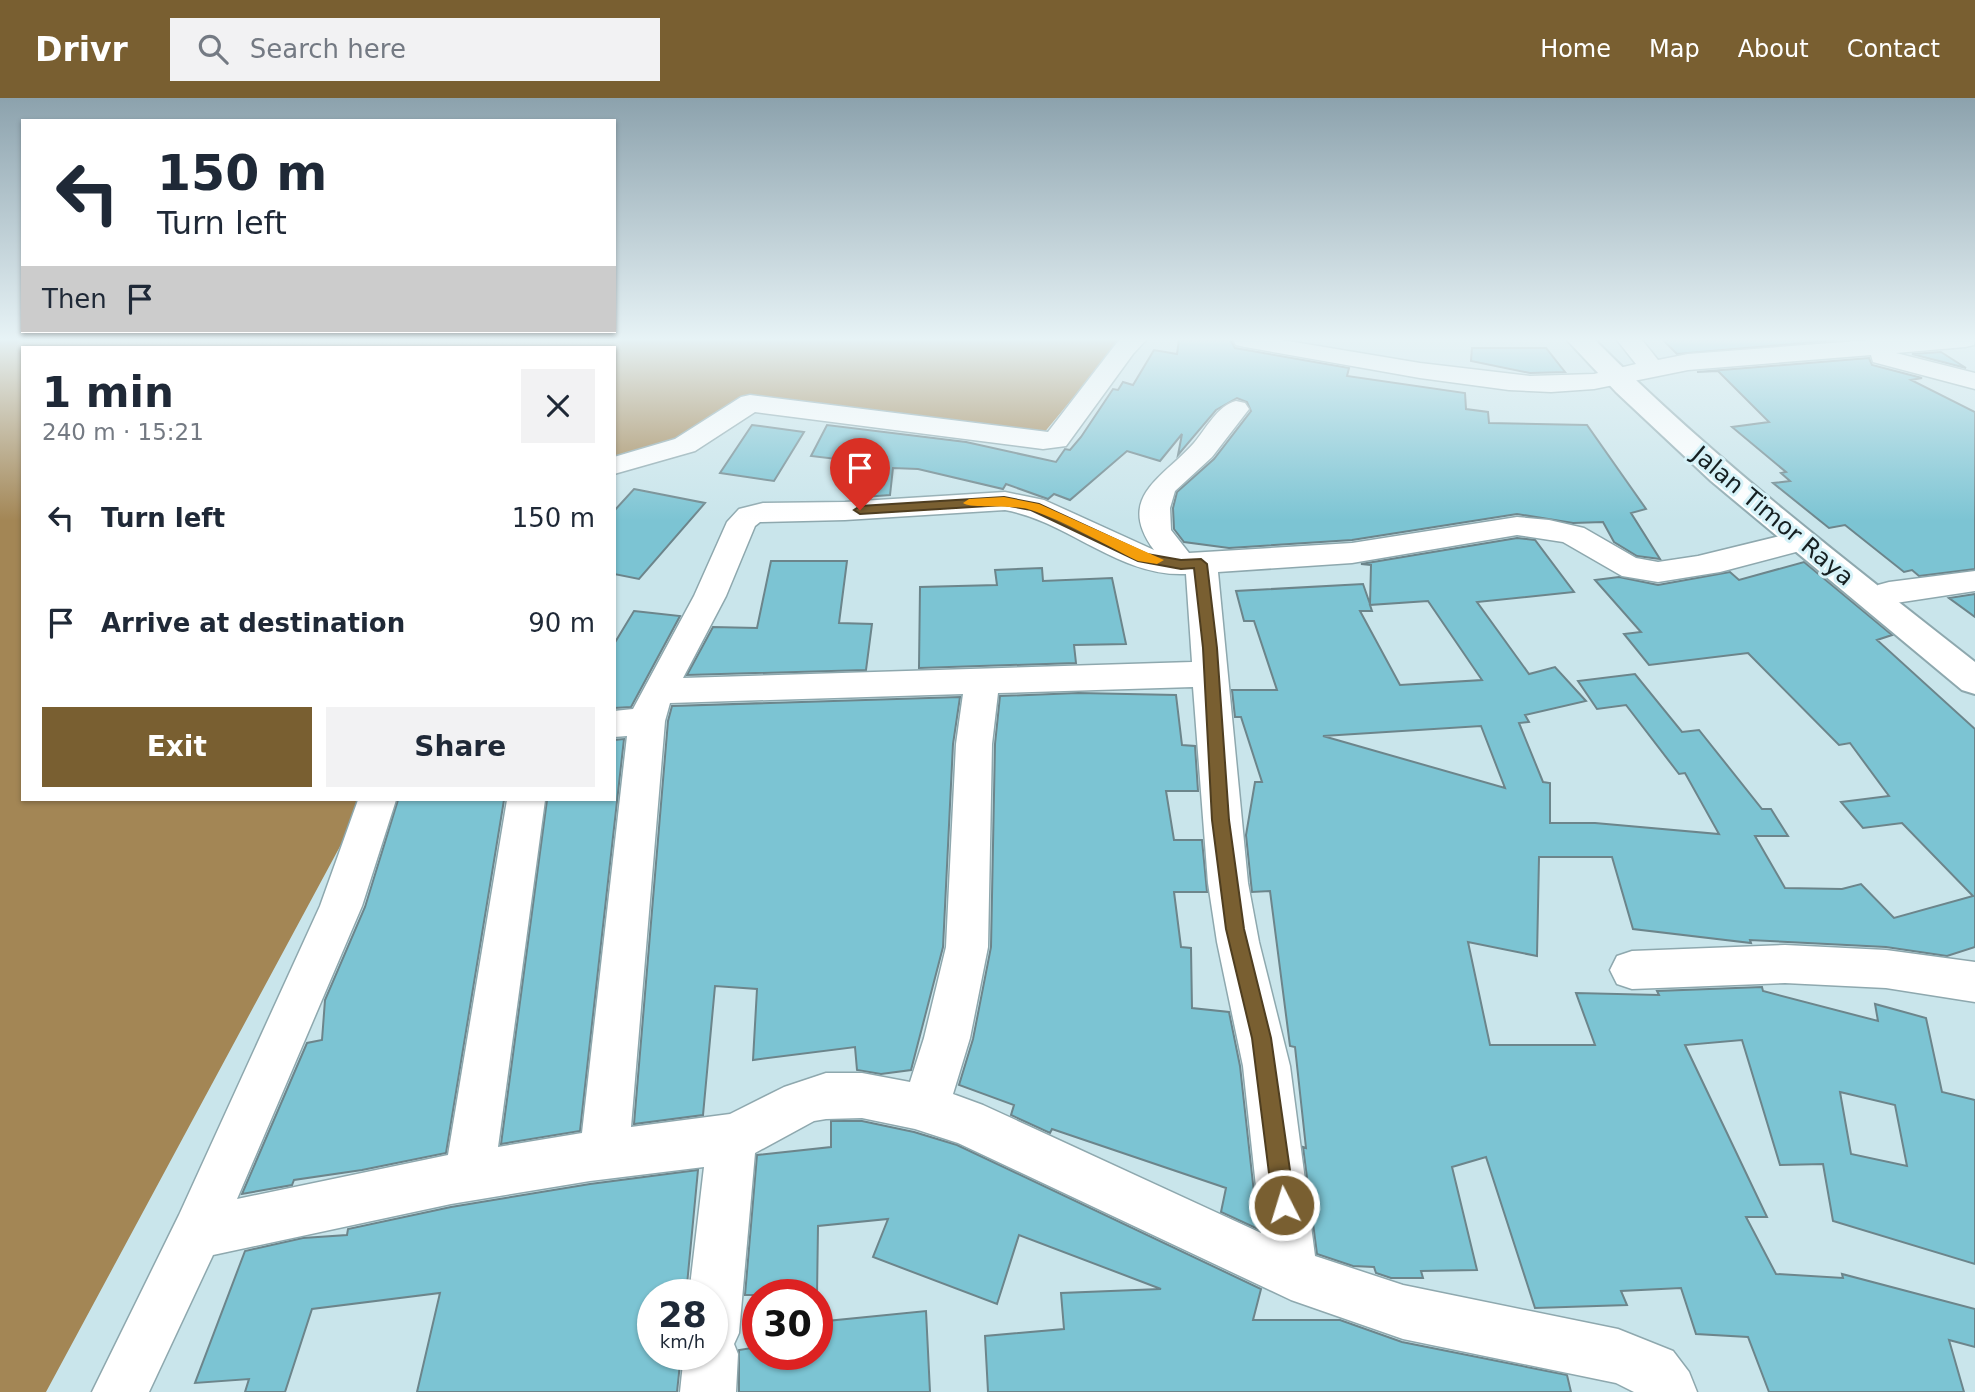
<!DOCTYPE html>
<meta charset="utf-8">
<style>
body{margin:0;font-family:"DejaVu Sans",sans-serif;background:#f2f2f3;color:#1f2937;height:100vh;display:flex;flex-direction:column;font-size:26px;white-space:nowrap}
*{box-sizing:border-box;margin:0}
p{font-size:23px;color:#747a83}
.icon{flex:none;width:38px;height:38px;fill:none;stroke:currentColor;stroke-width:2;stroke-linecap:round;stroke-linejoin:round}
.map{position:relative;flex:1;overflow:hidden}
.sheet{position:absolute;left:21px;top:248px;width:595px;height:455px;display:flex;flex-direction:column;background:#fff;border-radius:0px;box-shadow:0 2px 5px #0004}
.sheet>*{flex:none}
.guide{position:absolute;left:21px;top:21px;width:595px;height:214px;border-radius:0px;box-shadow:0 2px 5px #0004;background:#fff;color:#1f2937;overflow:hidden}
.speed{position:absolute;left:637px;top:1181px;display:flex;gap:14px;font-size:35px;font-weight:700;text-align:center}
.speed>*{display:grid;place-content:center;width:91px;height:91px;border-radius:50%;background:#fff;box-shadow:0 2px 5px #0004;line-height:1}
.speed small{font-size:18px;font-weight:400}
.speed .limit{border:10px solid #d22;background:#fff;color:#111}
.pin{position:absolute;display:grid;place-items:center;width:60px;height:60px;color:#fff;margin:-72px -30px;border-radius:50% 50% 50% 0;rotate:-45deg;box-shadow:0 0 7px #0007}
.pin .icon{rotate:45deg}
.me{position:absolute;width:77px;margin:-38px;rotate:355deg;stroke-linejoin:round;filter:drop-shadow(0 0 5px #0008)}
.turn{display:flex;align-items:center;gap:24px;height:147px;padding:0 21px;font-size:32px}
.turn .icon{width:91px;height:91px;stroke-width:2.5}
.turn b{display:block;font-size:49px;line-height:60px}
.then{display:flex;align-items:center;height:66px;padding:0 21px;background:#0003;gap:14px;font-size:26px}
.round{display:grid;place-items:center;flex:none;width:74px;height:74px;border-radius:0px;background:#f2f2f3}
.head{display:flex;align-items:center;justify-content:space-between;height:119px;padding:0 21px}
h1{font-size:42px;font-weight:700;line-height:52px}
.primary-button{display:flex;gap:14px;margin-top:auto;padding:14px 21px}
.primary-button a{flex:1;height:80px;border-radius:0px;background:#795f31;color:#fff;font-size:28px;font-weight:700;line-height:80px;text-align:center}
.primary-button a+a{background:#f2f2f3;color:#1f2937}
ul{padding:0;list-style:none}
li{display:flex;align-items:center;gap:21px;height:105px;padding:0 21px}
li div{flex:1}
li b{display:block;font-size:26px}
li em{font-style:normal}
header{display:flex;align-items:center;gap:42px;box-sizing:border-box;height:98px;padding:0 35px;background:#795f31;color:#fff}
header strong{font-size:33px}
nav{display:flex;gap:38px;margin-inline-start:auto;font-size:24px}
.search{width:490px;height:63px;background:#f2f2f3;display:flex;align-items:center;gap:18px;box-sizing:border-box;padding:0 24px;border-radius:0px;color:#747a83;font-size:26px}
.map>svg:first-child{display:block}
.water{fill:#a38655}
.building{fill:#7cc4d3;stroke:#6c858b;stroke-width:2;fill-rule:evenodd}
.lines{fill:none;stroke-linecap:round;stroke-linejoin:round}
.minor-casing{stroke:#8ea8ae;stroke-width:3}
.highway-casing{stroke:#8ea8ae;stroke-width:4}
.minor{fill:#fff;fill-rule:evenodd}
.highway{fill:#fff;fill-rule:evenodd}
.route{fill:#795f31;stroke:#4f3e20;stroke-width:2}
.slow{fill:#f59e0b}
.labels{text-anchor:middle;stroke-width:6;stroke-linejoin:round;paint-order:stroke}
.street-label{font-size:24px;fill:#162022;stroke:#d6f2f8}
</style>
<header>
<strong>Drivr</strong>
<div class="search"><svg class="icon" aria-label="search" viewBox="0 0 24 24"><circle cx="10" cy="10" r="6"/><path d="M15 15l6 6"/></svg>Search here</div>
<nav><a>Home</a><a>Map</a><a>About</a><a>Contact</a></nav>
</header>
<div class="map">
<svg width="1975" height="1294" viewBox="0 0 1975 1294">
<rect width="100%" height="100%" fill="#c9e5eb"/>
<!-- water -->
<path class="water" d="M 0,242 L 1121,242 L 1038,342 L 747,304 L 684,345 L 614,366 L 614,250 L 23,250 L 23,702 L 365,702 L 46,1294 L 0,1294 Z"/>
<!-- building -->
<path class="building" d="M 1179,242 L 1230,242 L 1235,250 L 1349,270 L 1347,278 L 1465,295 L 1466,311 L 1488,314 L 1489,325 L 1587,327 L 1646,411 L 1631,415 L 1660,461 L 1637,458 L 1614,444 L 1603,424 L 1573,425 L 1517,416 L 1352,442 L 1229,450 L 1184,444 L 1174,431 L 1173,410 L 1177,394 L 1214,361 L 1251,313 L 1247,304 L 1237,300 L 1216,312 L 1178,357 L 1182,336 L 1160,363 L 1127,353 L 1070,402 L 1054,396 L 1048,401 L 1006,386 L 1003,391 L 918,371 L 893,370 L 890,397 L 864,399 L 862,364 L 811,358 L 827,327 L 966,344 L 1056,364 L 1065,351 L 1070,352 L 1081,339 L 1113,291 L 1118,292 L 1123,284 L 1133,287 L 1154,252 L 1177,256 Z
M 1663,242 L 1837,242 L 1677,256 Z
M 1472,250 L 1546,250 L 1565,274 L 1530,275 L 1471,263 Z
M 1941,254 L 1966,270 L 1912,256 Z
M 1869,260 L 1872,267 L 1922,280 L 1911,282 L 1975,314 L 1975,471 L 1919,478 L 1912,472 L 1904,474 L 1845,427 L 1829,430 L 1773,385 L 1790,383 L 1781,375 L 1786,374 L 1732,329 L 1769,324 L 1718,273 L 1697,274 Z
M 752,327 L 804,334 L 774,383 L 720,375 Z
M 634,391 L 705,405 L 639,481 L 614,476 L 614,413 Z
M 1517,440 L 1535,442 L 1574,494 L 1477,504 L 1529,576 L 1555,569 L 1586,603 L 1525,617 L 1529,624 L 1519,625 L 1543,684 L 1550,685 L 1550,725 L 1595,725 L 1719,736 L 1685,675 L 1679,676 L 1626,607 L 1597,611 L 1578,583 L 1635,576 L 1682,634 L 1699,632 L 1762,711 L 1771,711 L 1788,738 L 1755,738 L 1785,790 L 1842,791 L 1861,786 L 1894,820 L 1973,798 L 1902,725 L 1863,730 L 1841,704 L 1889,698 L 1850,645 L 1839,647 L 1748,555 L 1649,567 L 1624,536 L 1641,534 L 1595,482 L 1619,479 L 1658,487 L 1730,474 L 1739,482 L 1804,464 L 1892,537 L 1877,542 L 1975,631 L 1975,849 L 1947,858 L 1886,849 L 1750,842 L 1751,845 L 1633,831 L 1612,759 L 1539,759 L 1537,858 L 1468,844 L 1490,947 L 1595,947 L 1576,895 L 1659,897 L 1657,893 L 1762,889 L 1763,893 L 1878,923 L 1875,906 L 1926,920 L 1942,994 L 1975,1002 L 1975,1166 L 1833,1123 L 1823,1066 L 1780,1067 L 1742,942 L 1685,947 L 1767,1119 L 1746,1119 L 1776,1176 L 1843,1180 L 1842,1176 L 1975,1211 L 1975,1249 L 1949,1242 L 1964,1294 L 1769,1294 L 1748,1239 L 1696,1236 L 1681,1190 L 1621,1193 L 1627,1207 L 1535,1210 L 1486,1059 L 1452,1069 L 1477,1172 L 1421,1173 L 1423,1180 L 1391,1180 L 1376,1175 L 1374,1169 L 1353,1168 L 1317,1156 L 1303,1049 L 1306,1050 L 1295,949 L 1290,948 L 1270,793 L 1252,794 L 1251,785 L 1246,737 L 1255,684 L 1262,684 L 1241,619 L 1235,619 L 1232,592 L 1277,592 L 1254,523 L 1244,523 L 1236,493 L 1363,486 L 1370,506 L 1371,467 L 1361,466 ZM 1428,503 L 1482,582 L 1400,587 L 1360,513 L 1372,513 L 1370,507 ZM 1481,628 L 1505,690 L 1323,638 ZM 1840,994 L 1895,1007 L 1907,1068 L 1851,1056 Z
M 771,463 L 847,463 L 839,525 L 872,526 L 866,572 L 687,577 L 713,529 L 757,530 Z
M 1042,470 L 1043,483 L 1112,480 L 1126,546 L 1074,547 L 1076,565 L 919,570 L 920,489 L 997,487 L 995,472 Z
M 1975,496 L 1975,519 L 1949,500 Z
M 634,513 L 680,518 L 631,609 L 614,610 L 614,546 Z
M 1078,595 L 1176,597 L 1182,647 L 1195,648 L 1198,693 L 1166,693 L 1174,742 L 1202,742 L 1207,794 L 1174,794 L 1181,849 L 1191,850 L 1192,910 L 1229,914 L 1240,968 L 1258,1131 L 1221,1114 L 1226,1090 L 1052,1031 L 1050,1035 L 1011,1017 L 1014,1007 L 959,987 L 973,941 L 991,849 L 995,646 L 1000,598 Z
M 960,599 L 953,646 L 943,849 L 911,972 L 881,976 L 857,972 L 855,949 L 753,962 L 757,891 L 715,888 L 703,1017 L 634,1026 L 668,623 L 672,608 Z
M 624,641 L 580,1033 L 501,1046 L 547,702 L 614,702 L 614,642 Z
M 398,702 L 504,702 L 446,1055 L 362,1072 L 294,1082 L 292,1087 L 242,1096 L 307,945 L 322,942 L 325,902 L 365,809 Z
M 831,1023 L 862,1023 L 914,1034 L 957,1047 L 1261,1191 L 1253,1222 L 1340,1222 L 1402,1244 L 1567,1277 L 1571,1294 L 988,1294 L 985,1238 L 1064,1231 L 1061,1195 L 1161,1191 L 1019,1137 L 997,1206 L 873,1159 L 888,1121 L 818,1128 L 817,1197 L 745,1197 L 757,1057 L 831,1049 Z
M 698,1072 L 686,1197 L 653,1197 L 653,1256 L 681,1256 L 677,1294 L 417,1294 L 440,1195 L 312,1211 L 285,1294 L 245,1294 L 249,1281 L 195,1285 L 245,1153 L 303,1140 L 347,1137 L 348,1131 L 451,1109 L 590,1086 Z
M 926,1213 L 930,1294 L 739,1294 L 739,1252 L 758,1249 L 758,1256 L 817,1256 L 817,1224 Z"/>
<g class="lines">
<!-- minor casing -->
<g class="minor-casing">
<path id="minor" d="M 1119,242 L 1146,242 L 1133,256 L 1066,348 L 1043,351 L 755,314 L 695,353 L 614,376 L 614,359 L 675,341 L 741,299 L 750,297 L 1048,334 Z
M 1233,242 L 1282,242 L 1420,265 L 1530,278 L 1594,276 L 1636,266 L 1617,242 L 1642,242 L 1658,262 L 1688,256 L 1871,242 L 1975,242 L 1974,247 L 1965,249 L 1896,255 L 1975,275 L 1975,291 L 1873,264 L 1871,257 L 1688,272 L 1594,291 L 1551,294 L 1509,292 L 1420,280 L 1245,249 L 1236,247 Z
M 1236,303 L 1245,305 L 1249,311 L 1212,359 L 1175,393 L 1170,410 L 1171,432 L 1189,455 L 1352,445 L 1517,419 L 1549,422 L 1584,430 L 1636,460 L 1658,464 L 1698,458 L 1800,433 L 1811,436 L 1815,443 L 1811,450 L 1720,474 L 1658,484 L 1622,478 L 1563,444 L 1517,437 L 1352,465 L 1218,474 L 1248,785 L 1259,844 L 1290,968 L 1315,1158 L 1403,1187 L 1618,1231 L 1673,1253 L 1689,1274 L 1697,1294 L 1634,1294 L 1616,1285 L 1403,1241 L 1291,1202 L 958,1045 L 915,1031 L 862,1020 L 826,1021 L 814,1023 L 755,1055 L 739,1235 L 734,1246 L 738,1256 L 736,1294 L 680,1294 L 684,1256 L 712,1256 L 712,1197 L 689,1197 L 704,1069 L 590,1083 L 451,1106 L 213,1157 L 149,1294 L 92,1294 L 179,1117 L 320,808 L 358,702 L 396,702 L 362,808 L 237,1101 L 448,1057 L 507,702 L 545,702 L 498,1049 L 582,1035 L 627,638 L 614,639 L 614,613 L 633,611 L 694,498 L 727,424 L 739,411 L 763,405 L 845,404 L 1005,394 L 1044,402 L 1154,452 C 1115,399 1163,380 1194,345 C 1206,331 1218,307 1236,303 ZM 1005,412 C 1068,423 1119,479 1186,476 L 1192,564 L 683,580 L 726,498 L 755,428 L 760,424 L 845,422 ZM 1193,589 L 1208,785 L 1217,844 L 1243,968 L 1261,1135 L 983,1007 L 953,996 L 970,940 L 988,849 L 992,646 L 998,595 ZM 963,596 L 956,646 L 946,849 L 924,940 L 910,984 L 862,975 L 826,975 L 784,989 L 730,1016 L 631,1029 L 665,623 L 670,605 Z
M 1975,473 L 1975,493 L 1889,506 L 1878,503 L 1873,495 L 1878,487 L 1889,484 Z
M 1785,847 L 1886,852 L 1975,864 L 1975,904 L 1886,890 L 1785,885 L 1632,891 L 1617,886 L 1610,872 L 1617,858 L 1632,853 Z"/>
</g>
<!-- highway casing -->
<g class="highway-casing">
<path id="highway" d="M 1567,242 L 1595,242 C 1712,360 1844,461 1975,564 L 1975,596 L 1962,592 L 1711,383 L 1616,294 Z"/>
</g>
<!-- minor -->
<use href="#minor" class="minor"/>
<!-- highway -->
<use href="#highway" class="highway"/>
</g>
<!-- sky -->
<linearGradient id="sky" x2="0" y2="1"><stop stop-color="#8ca2ad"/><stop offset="0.57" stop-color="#e7f3f6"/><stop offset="1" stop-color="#e7f3f6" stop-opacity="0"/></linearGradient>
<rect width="1975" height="423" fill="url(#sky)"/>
<!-- route -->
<path class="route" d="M 1004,399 L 1039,406 L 1147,456 L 1181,462 L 1201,461 L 1207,466 L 1217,550 L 1229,722 L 1244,831 L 1271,940 L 1295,1107 L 1292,1114 L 1284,1117 L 1276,1114 L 1273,1107 L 1252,940 L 1226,831 L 1212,722 L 1203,550 L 1194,470 L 1181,471 L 1138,463 L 1031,412 L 1004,407 L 860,416 L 854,412 L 860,408 Z"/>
<!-- slow -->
<path class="slow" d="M 1004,399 L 1039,406 L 1164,462 L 1157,466 L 1138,463 C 1105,447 1065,423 1031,412 C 1014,406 970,411 963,405 L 969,401 Z"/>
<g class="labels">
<!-- street labels -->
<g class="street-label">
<text transform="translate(1773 418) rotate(40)" y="8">Jalan Timor Raya</text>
</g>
</g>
</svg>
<div class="speed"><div>28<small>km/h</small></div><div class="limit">30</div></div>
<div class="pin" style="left:860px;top:412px;background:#d93025"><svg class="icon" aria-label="arrive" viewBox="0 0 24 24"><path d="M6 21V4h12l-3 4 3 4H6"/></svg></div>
<svg class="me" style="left:1284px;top:1107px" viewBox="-20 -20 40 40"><circle r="17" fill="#795f31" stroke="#fff" stroke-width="3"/><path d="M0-11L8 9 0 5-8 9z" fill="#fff"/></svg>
<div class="guide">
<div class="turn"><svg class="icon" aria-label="left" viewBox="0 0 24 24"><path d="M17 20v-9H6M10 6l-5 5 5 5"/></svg><div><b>150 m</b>Turn left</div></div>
<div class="then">Then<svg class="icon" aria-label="arrive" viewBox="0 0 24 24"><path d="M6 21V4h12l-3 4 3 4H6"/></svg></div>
</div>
<section class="sheet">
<div class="head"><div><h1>1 min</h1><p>240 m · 15:21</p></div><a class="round"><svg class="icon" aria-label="close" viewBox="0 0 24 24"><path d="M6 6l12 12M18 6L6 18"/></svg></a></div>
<ul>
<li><svg class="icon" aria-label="left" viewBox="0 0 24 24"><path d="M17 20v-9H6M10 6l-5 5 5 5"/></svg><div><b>Turn left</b></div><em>150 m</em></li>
<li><svg class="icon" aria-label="arrive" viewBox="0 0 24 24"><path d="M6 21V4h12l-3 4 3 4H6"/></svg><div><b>Arrive at destination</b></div><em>90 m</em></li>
</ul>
<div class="primary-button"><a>Exit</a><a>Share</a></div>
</section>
</div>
